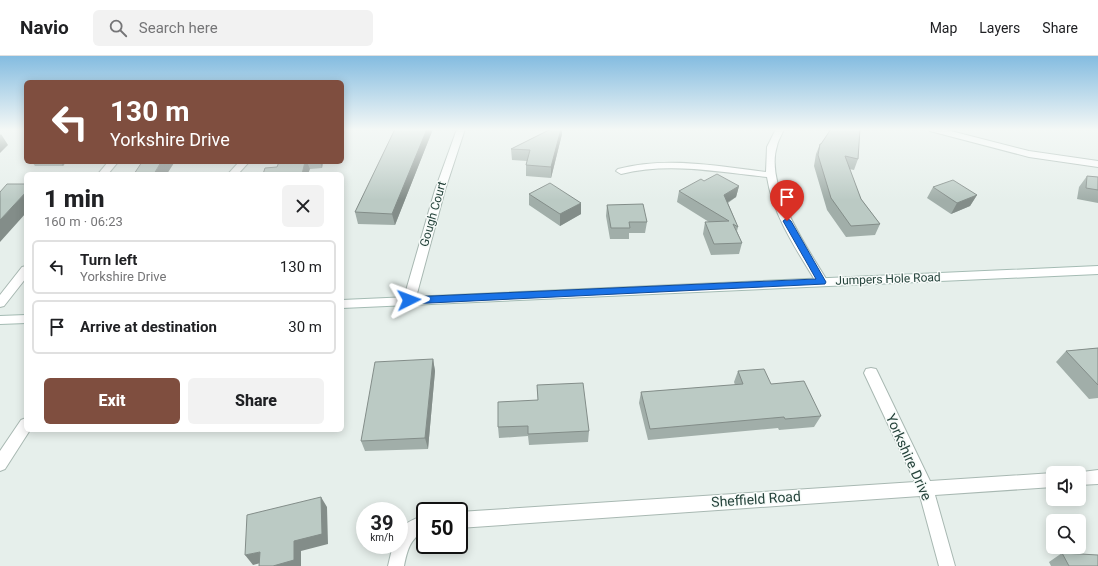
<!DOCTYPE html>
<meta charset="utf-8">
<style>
body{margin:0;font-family:Roboto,sans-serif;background:#f2f2f2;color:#202124;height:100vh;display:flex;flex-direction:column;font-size:15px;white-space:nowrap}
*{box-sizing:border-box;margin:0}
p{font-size:13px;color:#757577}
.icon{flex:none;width:22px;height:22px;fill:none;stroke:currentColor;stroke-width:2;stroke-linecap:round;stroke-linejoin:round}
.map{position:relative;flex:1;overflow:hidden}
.sheet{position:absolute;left:24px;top:116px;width:320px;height:260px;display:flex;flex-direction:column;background:#fff;border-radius:6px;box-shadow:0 2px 10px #0003}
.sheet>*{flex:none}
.top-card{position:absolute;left:24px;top:24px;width:320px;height:84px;border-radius:6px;box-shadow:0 2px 10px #0003;background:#7f4e3f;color:#fff;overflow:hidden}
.buttons{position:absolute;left:1046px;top:410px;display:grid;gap:8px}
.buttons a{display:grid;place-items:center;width:40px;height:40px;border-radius:6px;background:#fff;box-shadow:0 2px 10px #0003;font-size:20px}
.speed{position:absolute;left:356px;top:446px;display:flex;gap:8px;font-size:20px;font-weight:700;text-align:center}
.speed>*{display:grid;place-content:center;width:52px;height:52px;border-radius:50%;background:#fff;box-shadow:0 2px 10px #0003;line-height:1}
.speed small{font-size:10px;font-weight:400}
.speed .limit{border:2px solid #111;border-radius:6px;background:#fff;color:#111}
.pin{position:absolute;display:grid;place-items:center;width:34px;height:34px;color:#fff;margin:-41px -17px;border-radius:50% 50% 50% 0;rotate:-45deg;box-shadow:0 0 4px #0007}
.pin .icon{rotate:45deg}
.me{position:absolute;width:44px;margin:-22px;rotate:87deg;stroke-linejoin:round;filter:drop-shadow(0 0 3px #0008)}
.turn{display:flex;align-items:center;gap:14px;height:84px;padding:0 20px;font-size:18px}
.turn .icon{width:52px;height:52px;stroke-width:2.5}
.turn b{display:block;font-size:28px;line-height:34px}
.round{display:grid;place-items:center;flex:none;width:42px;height:42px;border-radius:6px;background:#f2f2f2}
.head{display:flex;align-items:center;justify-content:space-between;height:68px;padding:0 20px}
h1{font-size:24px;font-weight:800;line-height:30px}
.action{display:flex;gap:8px;margin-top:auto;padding:8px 20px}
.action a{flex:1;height:46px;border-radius:6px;background:#7f4e3f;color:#fff;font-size:16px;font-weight:800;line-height:46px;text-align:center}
.action a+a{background:#f2f2f2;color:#202124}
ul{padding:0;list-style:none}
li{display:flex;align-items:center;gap:12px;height:54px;margin:0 8px 6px;padding:0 12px;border:2px solid #e0e0e0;border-radius:6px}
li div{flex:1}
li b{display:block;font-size:15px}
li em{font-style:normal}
header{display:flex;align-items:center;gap:24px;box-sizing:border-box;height:56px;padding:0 20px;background:#fff;border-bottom:1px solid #e0e0e0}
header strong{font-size:19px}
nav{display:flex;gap:22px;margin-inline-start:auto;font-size:14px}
.search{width:280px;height:36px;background:#f2f2f2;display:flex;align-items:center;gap:10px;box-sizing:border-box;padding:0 14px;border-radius:6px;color:#757577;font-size:15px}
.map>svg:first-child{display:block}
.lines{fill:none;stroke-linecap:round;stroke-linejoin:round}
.street-casing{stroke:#a8b8b2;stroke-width:2}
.secondary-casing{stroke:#a4bbb3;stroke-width:2}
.street{fill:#fff;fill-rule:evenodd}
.secondary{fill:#fff;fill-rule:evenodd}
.wall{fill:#a1aea9}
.shaded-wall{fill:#838d89}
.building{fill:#bbcac4;stroke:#838d89}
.route{fill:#1a73e8;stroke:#114b97}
.labels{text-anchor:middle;stroke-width:3;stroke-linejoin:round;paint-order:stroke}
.street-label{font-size:12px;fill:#24423a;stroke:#f7fbf9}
.near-street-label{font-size:14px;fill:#24423a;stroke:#f7fbf9}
</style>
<header>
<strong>Navio</strong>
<div class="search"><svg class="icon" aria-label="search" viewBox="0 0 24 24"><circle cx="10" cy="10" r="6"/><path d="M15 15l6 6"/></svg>Search here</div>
<nav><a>Map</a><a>Layers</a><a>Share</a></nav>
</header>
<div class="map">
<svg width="1098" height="510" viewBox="0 0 1098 510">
<rect width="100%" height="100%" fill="#e6efeb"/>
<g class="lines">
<!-- street casing -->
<g class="street-casing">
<path id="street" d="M 457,73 L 465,73 L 445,134 L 415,245 L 413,248 L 405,248 L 403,245 L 435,134 Z
M 776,73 L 784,73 C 782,79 778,84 777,90 C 764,130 808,193 828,226 L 826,229 L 818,229 C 798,196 773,160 767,121 C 718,116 669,106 621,118 L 616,115 L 618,113 C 667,100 716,110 766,116 L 767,91 Z
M 929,73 L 943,73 L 1029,95 L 1098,105 L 1098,111 L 1029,101 L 930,75 Z
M 108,106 L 118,106 L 108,118 L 98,118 Z
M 239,106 L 249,106 L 238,118 L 228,118 Z
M 26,210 L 26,222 L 4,250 L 0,251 L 0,239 L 22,211 Z
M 871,312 L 876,313 L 878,317 L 930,425 L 1053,417 L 1053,431 L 935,439 L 955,510 L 939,510 L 920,440 L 459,472 L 459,456 L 915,426 L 864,317 L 866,313 Z
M 26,362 L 26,374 L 30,374 L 5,413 L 0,415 L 0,395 L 21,364 Z
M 1098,414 L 1098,428 L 1079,429 L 1079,417 L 1074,417 Z
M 425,459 L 425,475 C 410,482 407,495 404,510 L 388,510 L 393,489 L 399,489 C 399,468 407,466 425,459 Z"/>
</g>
<!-- secondary casing -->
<g class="secondary-casing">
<path id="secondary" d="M 1098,210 L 1098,218 L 342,252 L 342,244 Z
M 26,259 L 26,267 L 0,268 L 0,260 Z"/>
</g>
<!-- street -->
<use href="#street" class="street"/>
<!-- secondary -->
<use href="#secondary" class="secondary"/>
</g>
<!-- wall -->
<path class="wall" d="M 395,73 L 433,73 L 395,169 L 358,168 L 355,156 Z
M 551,73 L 562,73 L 562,78 L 551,122 L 526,120 L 526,109 L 527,105 L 512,104 L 511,93 Z
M 820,88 L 858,103 L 854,114 L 849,113 L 861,143 L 880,168 L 875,179 L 846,181 L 827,154 L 814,110 L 816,98 Z
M 32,106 L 66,106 L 63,110 L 35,110 Z
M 279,106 L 323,106 L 322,112 L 310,113 L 277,111 Z
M 1087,120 L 1098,121 L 1098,147 L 1077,143 L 1079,131 Z
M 704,125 L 739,130 L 736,141 L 728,147 L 738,171 L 737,175 L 742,187 L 739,198 L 711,199 L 703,178 L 705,166 L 709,166 L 677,146 L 679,135 Z
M 933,131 L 977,139 L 970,150 L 951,158 L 927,142 Z
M 529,138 L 581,158 L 560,170 L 529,149 Z
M 607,149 L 647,166 L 645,177 L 629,177 L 629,183 L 610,183 L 606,160 Z
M 1098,292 L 1098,342 L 1089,343 L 1056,306 L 1066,295 Z
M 433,303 L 435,315 L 428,393 L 365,395 L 361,385 Z
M 738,315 L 771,328 L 821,360 L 814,371 L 779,374 L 778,372 L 648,384 L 639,347 L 641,336 L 735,329 L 734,326 Z
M 537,329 L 589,375 L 588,386 L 529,389 L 528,380 L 499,382 L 498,371 L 538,344 Z
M 1062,497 L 1098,510 L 1051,510 L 1049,506 Z"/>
<!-- shaded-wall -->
<path class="shaded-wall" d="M 342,73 L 346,73 L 342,85 Z
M 427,73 L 433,73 L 395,169 L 392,158 Z
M 561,73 L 562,73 L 562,78 L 551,122 L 551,111 Z
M 1,78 L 8,89 L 0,97 L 0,79 Z
M 60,106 L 66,106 L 63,110 Z
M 161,106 L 173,106 L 174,107 L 167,118 L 154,118 Z
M 305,106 L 307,106 L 310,113 L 308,118 L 302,118 Z
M 320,106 L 323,106 L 322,112 Z
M 739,130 L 736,141 L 721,150 L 724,139 Z
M 26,136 L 26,157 L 0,186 L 0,164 Z
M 977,139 L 970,150 L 951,158 L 957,147 Z
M 581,147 L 581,158 L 560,170 L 560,158 Z
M 433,303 L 435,315 L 428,393 L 425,382 Z
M 321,441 L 327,451 L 328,488 L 301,495 L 301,510 L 273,510 L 294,485 Z
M 260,496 L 268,505 L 253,509 L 245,499 Z"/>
<!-- building -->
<path class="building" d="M 395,73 L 427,73 L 392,158 L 355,156 Z
M 551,73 L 561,73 L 551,111 L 526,109 L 530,94 L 511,93 Z
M 831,73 L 860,73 L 858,103 L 845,100 L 861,143 L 880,168 L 851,170 L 831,142 L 818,99 L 820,88 L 821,88 Z
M 142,106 L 161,106 L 154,118 L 134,118 Z
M 279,106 L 305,106 L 302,118 L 263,118 L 265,112 L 277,111 Z
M 717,118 L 739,130 L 724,139 L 738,171 L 733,168 L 742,187 L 714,188 L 705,166 L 729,165 L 679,135 L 701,123 L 704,125 Z
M 1087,120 L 1098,121 L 1098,134 L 1086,132 Z
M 953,124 L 977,139 L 957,147 L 933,131 Z
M 550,127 L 581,147 L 560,158 L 529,138 Z
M 7,128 L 26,128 L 26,136 L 0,164 L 0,136 Z
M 643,148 L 647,166 L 629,166 L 630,172 L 611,172 L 607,149 Z
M 1098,292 L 1098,329 L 1066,295 Z
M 433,303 L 425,382 L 361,385 L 375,306 Z
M 764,313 L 771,328 L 804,325 L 821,360 L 785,363 L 784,361 L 650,373 L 641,336 L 743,328 L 738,315 Z
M 583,327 L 589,375 L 528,378 L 528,370 L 498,371 L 498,346 L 538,344 L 537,329 Z
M 321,441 L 322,478 L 294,485 L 294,504 L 273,510 L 259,510 L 260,496 L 245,499 L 247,459 Z
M 1062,497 L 1098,499 L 1098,510 L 1069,510 Z"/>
<!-- sky -->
<linearGradient id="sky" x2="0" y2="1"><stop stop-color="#84bce0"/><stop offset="0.51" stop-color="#f4f8f6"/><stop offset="1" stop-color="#f4f8f6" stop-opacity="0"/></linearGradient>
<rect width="1098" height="144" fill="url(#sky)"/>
<!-- route -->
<path class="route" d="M 787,162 L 791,165 L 826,226 L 825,228 L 409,248 L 404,244 L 409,241 L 816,223 L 783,165 Z"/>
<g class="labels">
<!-- street labels -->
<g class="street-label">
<text transform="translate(433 158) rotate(-74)" y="4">Gough Court</text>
<text transform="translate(888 223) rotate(-2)" y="4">Jumpers Hole Road</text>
</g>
<!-- near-street labels -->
<g class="near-street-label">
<text transform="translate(909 401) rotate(66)" y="5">Yorkshire Drive</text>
<text transform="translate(756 443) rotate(-4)" y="5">Sheffield Road</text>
</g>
</g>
</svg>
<div class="buttons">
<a><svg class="icon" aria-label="sound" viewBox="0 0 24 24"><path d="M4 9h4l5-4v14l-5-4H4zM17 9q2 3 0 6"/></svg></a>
<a><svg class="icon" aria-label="search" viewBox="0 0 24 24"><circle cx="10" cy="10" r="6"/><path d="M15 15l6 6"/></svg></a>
</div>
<div class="speed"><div>39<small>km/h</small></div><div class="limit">50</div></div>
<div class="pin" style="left:787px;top:165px;background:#d93025"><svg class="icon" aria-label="arrive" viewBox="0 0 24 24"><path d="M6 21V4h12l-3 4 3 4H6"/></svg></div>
<svg class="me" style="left:409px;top:244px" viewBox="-20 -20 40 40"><path d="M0-17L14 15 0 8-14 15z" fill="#1a73e8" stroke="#fff" stroke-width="4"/></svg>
<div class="top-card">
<div class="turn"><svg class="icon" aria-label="left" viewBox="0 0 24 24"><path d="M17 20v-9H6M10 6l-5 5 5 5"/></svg><div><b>130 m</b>Yorkshire Drive</div></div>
</div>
<section class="sheet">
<div class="head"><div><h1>1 min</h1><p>160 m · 06:23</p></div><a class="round"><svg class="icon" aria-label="close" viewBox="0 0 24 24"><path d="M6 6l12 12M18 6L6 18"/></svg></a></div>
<ul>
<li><svg class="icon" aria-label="left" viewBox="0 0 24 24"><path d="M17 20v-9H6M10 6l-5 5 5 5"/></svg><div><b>Turn left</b><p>Yorkshire Drive</p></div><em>130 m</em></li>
<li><svg class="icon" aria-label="arrive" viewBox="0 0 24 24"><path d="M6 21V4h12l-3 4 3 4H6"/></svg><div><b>Arrive at destination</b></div><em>30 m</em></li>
</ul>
<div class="action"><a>Exit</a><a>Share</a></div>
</section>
</div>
